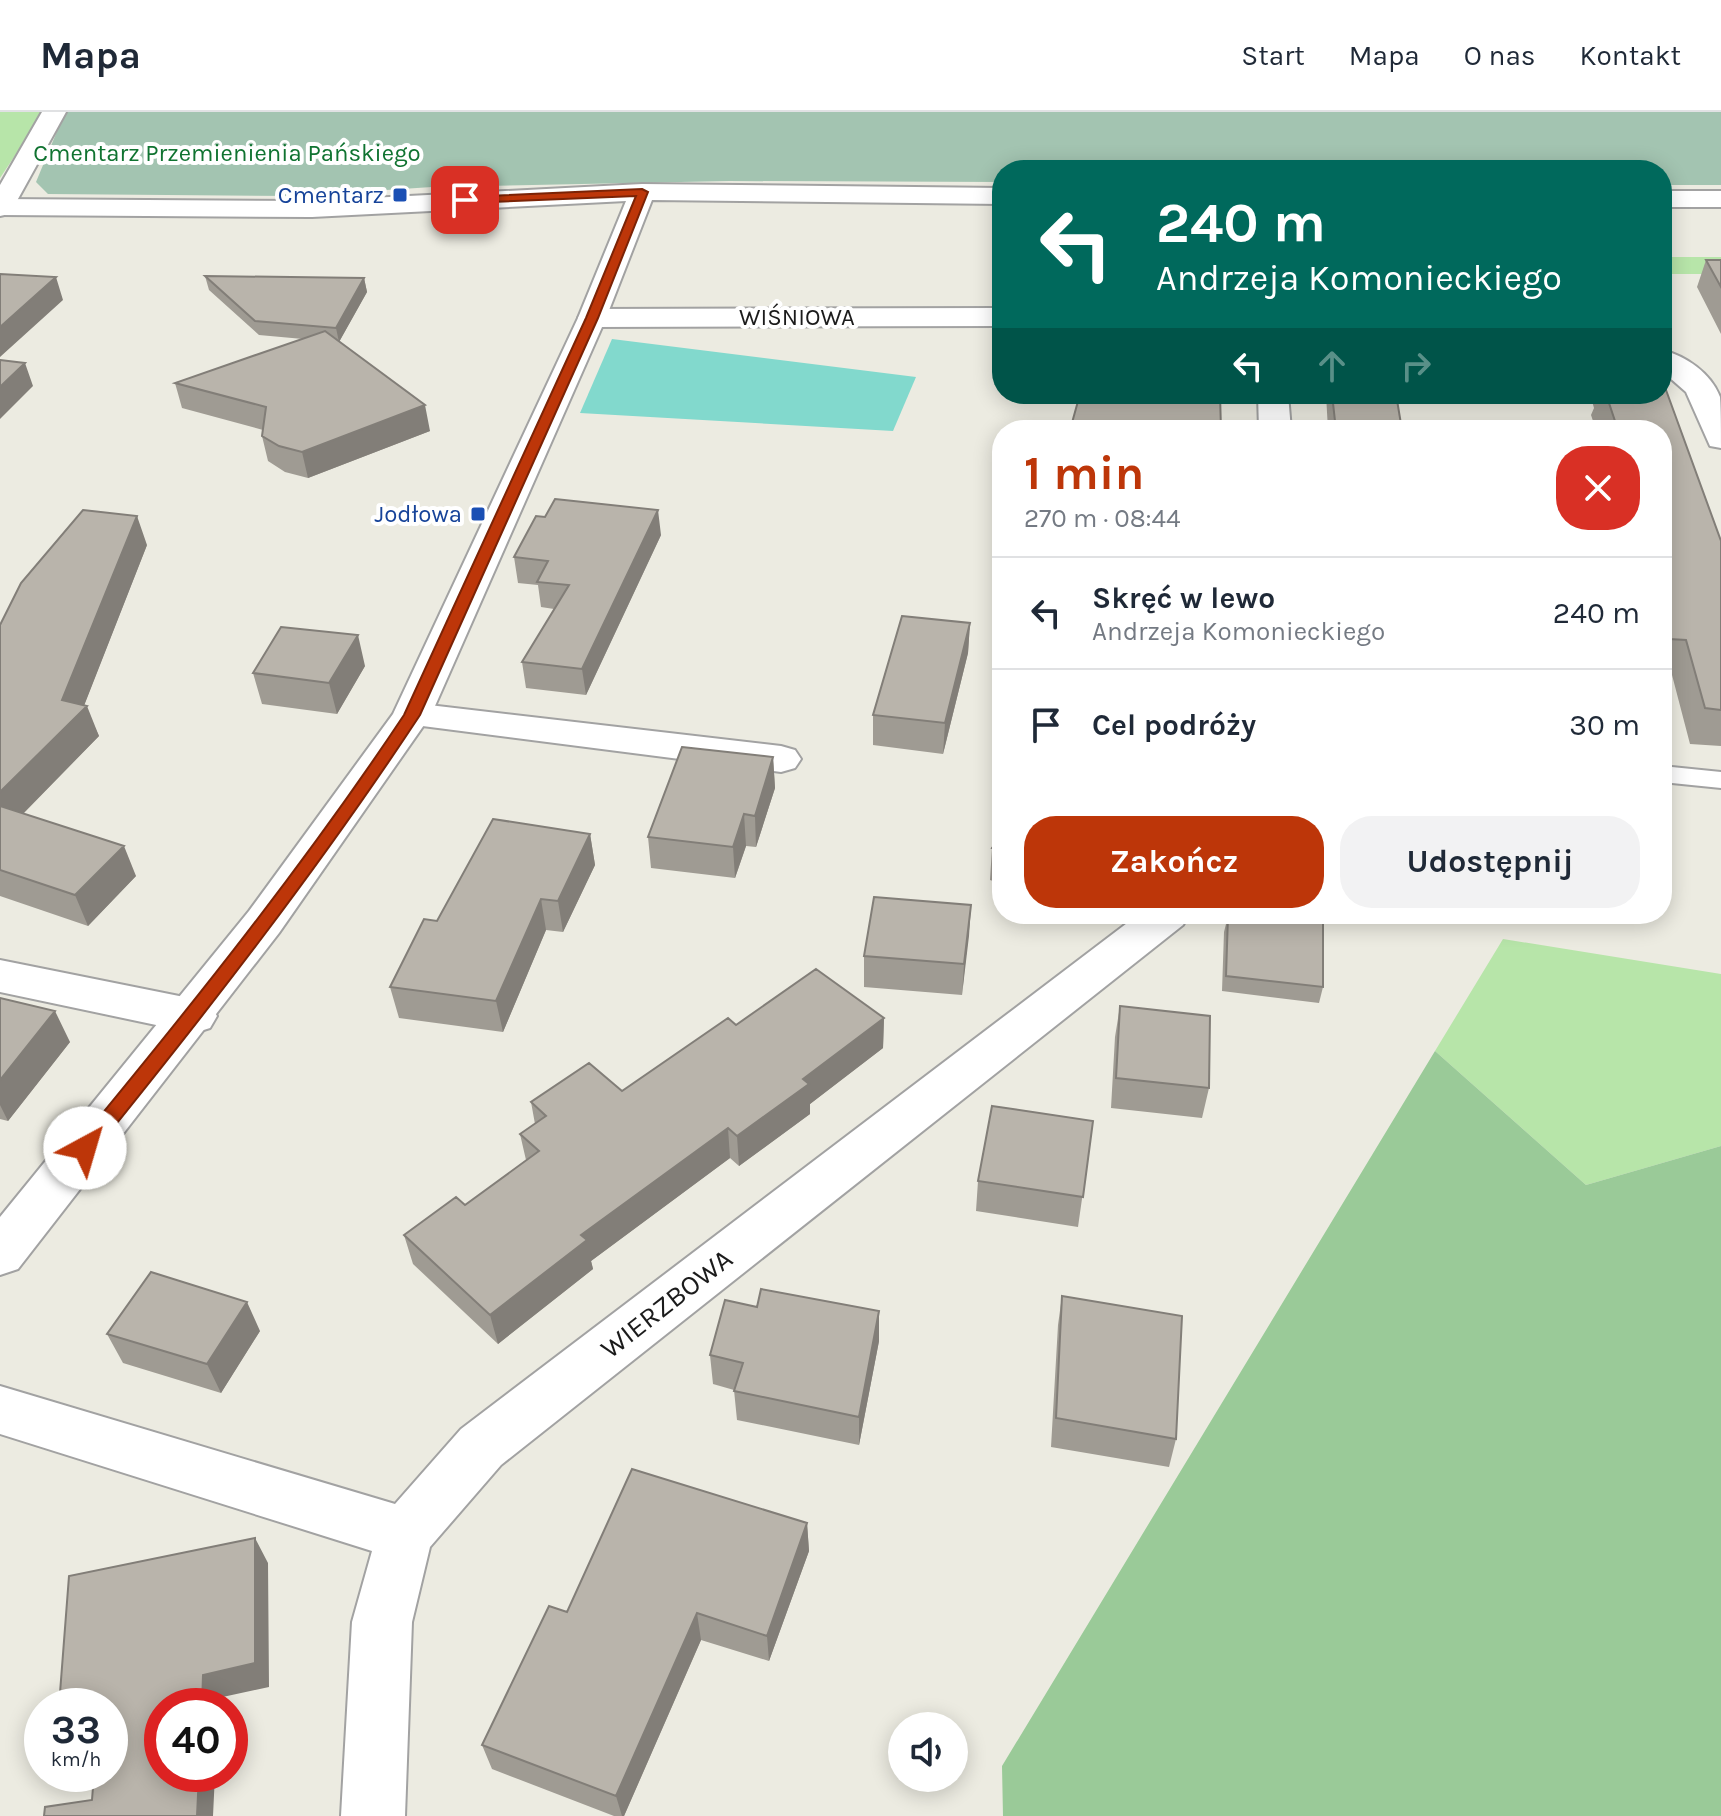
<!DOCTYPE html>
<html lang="pl">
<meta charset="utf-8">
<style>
body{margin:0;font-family:Karla,sans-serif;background:#f2f2f3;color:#1f2937;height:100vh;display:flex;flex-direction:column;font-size:30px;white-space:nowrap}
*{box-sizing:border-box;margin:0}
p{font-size:26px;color:#747a83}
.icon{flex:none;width:44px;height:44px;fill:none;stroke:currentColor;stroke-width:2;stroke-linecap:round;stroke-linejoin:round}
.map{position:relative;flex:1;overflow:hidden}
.sheet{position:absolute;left:992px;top:308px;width:680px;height:504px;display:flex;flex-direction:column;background:#fff;border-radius:32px;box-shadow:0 4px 20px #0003}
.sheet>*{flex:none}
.top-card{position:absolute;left:992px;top:48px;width:680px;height:244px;border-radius:32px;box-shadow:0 4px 20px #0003;background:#00695c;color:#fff;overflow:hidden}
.controls{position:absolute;left:888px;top:1600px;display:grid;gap:16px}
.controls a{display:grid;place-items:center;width:80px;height:80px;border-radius:50%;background:#fff;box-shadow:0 4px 20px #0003;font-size:40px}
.speed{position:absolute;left:24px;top:1576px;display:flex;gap:16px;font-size:40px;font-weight:700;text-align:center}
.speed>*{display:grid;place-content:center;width:104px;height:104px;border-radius:50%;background:#fff;box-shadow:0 4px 20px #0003;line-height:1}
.speed small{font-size:20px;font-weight:400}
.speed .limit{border:12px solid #d22;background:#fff;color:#111}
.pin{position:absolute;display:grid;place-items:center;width:68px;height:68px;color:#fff;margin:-34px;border-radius:16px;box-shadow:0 4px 12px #0006}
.me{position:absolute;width:88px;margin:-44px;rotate:39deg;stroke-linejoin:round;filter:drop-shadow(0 0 6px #0008)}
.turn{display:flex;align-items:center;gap:28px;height:168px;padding:0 32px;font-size:36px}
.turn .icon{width:104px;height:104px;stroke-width:2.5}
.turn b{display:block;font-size:56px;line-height:68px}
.lanes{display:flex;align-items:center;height:76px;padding:0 32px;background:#0003;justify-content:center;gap:40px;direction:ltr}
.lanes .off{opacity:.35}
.round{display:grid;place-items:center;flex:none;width:84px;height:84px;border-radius:32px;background:#f2f2f3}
.summary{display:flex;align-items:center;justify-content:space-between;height:136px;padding:0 32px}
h1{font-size:48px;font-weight:700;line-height:60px;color:#bd3609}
.button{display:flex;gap:16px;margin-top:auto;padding:16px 32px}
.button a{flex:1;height:92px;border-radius:32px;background:#bd3609;color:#fff;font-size:32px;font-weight:700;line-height:92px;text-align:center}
.button a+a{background:#f2f2f3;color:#1f2937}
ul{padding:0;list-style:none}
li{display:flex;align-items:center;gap:24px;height:112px;padding:0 32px;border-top:2px solid #e0e1e3}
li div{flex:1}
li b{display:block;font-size:30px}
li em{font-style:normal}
header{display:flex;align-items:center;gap:48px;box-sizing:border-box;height:112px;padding:0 40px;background:#fff;border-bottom:2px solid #e0e1e3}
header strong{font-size:38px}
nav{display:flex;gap:44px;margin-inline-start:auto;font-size:28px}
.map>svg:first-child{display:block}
.grass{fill:#b7e5a9}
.forest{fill:#9aca98}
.cemetery{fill:#a3c4b1}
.pitch{fill:#82d9cd}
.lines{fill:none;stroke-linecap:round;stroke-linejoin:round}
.service-casing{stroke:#a2a2a2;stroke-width:4}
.minor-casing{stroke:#a2a2a2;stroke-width:4}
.tertiary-casing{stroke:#a2a2a2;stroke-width:4}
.service{fill:#fff;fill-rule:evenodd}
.minor{fill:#fff;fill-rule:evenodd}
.tertiary{fill:#fff;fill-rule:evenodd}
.wall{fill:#9f9b93}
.shaded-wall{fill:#827e78}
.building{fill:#b9b4ab;stroke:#827e78;stroke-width:2}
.route{fill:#bd3609;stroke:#7b2306;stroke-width:2}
.transit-dot{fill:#1a4fb4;stroke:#fff;stroke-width:3}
.labels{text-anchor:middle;stroke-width:8;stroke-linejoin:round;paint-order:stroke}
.far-park-label{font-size:24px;fill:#107331;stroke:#fff}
.far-transit-label{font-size:24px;fill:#164399;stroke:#fff;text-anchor:end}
.far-street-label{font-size:24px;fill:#1b1b1b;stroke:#fff}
.street-label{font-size:28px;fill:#1b1b1b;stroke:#fff}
</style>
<header>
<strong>Mapa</strong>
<nav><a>Start</a><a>Mapa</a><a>O nas</a><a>Kontakt</a></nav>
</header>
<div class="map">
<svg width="1721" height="1704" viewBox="0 0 1721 1704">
<rect width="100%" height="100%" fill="#ecebe1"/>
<!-- grass -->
<path class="grass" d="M 0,0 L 44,0 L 0,66 Z
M 1662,145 L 1721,145 L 1721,162 L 1662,162 Z
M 1503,827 L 1721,862 L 1721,1034 L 1586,1073 L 1435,939 Z"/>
<!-- forest -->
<path class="forest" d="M 1435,939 L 1586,1073 L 1721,1034 L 1721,1704 L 1003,1704 L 1002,1654 Z"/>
<!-- cemetery -->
<path class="cemetery" d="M 65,0 L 1721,0 L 1721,73 L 1662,73 L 1662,58 L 1002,58 L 1002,70 L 729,69 L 432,75 L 296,84 L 48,82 L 36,70 Z"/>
<!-- pitch -->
<path class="pitch" d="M 612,227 L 916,265 L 893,319 L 580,301 Z"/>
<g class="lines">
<!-- service casing -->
<g class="service-casing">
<path id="service" d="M 1662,654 L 1721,660 L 1721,676 L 1662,670 Z"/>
</g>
<!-- minor casing -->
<g class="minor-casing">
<path id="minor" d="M 42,0 L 66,0 L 13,96 L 9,102 L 0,104 L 0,73 Z
M 1002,196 L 1002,214 L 592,215 L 582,212 L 578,206 L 582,200 L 592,197 Z
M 1662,238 C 1686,244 1711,261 1720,285 C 1721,299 1721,321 1721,336 L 1710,334 L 1686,280 L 1662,259 Z
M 1258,282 L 1288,282 L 1291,318 L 1259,318 Z
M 412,591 L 781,634 L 795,638 L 801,647 L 795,656 L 781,660 L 399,611 L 393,603 L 399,595 Z
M 1139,802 L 1189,802 L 1183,813 L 501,1353 L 430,1435 L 412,1510 L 405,1704 L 341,1704 L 352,1510 L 372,1439 L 0,1322 L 0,1274 L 395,1392 L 461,1317 Z
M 0,848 L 194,887 L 210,892 L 217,904 L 210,916 L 194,921 L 0,880 Z"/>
</g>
<!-- tertiary casing -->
<g class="tertiary-casing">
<path id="tertiary" d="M 642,72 L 1002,76 L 1002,92 L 652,88 L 606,206 L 431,603 L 279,821 L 18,1157 L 0,1163 L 0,1105 L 249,799 L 393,602 L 578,206 L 626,89 L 312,105 L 0,103 L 0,87 L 312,89 Z
M 1662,79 L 1721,79 L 1721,95 L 1662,95 Z"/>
</g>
<!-- service -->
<use href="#service" class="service"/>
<!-- minor -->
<use href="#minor" class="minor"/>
<!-- tertiary -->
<use href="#tertiary" class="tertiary"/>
</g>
<!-- wall -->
<path class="wall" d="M 1706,148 L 1721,148 L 1721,222 L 1697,175 Z
M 205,164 L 364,166 L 367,180 L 339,230 L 430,319 L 308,366 L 285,360 L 268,349 L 262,324 L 263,318 L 182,296 L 175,271 L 303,227 L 259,223 L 209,178 Z
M 1326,282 L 1396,282 L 1402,318 L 1328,318 Z
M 1590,282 L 1662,282 L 1721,429 L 1721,634 L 1690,632 L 1672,563 L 1662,562 L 1662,318 L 1596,318 L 1591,303 L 1594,296 Z
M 661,423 L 586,583 L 526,576 L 522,550 L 554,497 L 541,495 L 538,473 L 518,471 L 514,445 Z
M 147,433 L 84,593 L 99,624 L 23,702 L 136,764 L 88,814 L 0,784 L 0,513 Z
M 970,511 L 968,541 L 943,642 L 873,633 L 873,603 Z
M 365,554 L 337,602 L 262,592 L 253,561 Z
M 773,645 L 775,676 L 756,735 L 746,734 L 735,766 L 651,756 L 648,725 Z
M 590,722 L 595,753 L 563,820 L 546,818 L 503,920 L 399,906 L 390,875 L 437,809 Z
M 1002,723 L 1002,772 L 990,768 L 992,736 Z
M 971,793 L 962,883 L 864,875 L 864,844 Z
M 1365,802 L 1406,802 L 1405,807 Z
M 1228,804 L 1269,810 L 1270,804 L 1323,875 L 1319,891 L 1222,879 L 1224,820 Z
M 0,886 L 70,930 L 8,1009 L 0,1007 Z
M 1120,894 L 1209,976 L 1202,1006 L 1111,996 L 1115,925 Z
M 884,906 L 883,936 L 810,992 L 810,1002 L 739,1054 L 730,1046 L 591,1149 L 593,1157 L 498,1232 L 413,1152 L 404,1123 L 465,1093 L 526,1048 L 520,1022 L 535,1012 L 531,990 L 622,979 L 736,913 Z
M 1093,1009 L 1078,1115 L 976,1099 L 978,1069 Z
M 1062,1184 L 1176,1327 L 1169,1355 L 1051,1335 L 1058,1213 Z
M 260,1219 L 221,1281 L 123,1251 L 107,1222 Z
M 879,1229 L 859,1333 L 737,1308 L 734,1278 L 713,1272 L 710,1243 Z
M 807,1411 L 809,1439 L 769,1549 L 701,1528 L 624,1704 L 614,1704 L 492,1657 L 482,1633 L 567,1500 Z"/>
<!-- shaded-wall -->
<path class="shaded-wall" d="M 56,165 L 63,188 L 0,245 L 0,215 Z
M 364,166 L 367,180 L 339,230 L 336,216 Z
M 25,251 L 33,274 L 0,307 L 0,275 Z
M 425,293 L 430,319 L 308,366 L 302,340 Z
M 658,398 L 661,423 L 586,583 L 582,557 Z
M 137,404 L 147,433 L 82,599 L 87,594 L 99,624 L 3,722 L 0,715 L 0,680 L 62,588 Z
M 970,511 L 968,541 L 943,642 L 945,611 Z
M 358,523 L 365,554 L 337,602 L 329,571 Z
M 773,645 L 775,676 L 756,735 L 755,704 Z
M 744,702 L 746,734 L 735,766 L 733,735 Z
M 590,722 L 595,753 L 563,820 L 558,789 Z
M 124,734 L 136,764 L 88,814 L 75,783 Z
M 541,787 L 546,818 L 503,920 L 496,889 Z
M 971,793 L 969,824 L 962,883 L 964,852 Z
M 55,899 L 70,930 L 8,1009 L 0,993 L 0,968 Z
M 884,906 L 883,936 L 810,992 L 810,1002 L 739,1054 L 737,1024 L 803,967 Z
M 728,1016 L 730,1046 L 591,1149 L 593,1157 L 498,1232 L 490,1203 L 581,1123 Z
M 247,1190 L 260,1219 L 221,1281 L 207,1252 Z
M 879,1199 L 879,1229 L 859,1333 L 859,1305 Z
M 807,1411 L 809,1439 L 769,1549 L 767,1524 Z
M 255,1426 L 268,1451 L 269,1575 L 218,1586 L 218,1594 L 202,1594 L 203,1563 Z
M 697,1501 L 701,1528 L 624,1704 L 622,1704 L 616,1684 Z
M 101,1585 L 108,1594 L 59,1594 Z
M 199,1662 L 215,1662 L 213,1704 L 197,1704 Z"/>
<!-- building -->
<path class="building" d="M 1706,148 L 1721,148 L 1721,175 Z
M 0,162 L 56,165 L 0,215 Z
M 205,164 L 364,166 L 336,216 L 255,209 Z
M 325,219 L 425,293 L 302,340 L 279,334 L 262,324 L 266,295 L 175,271 Z
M 0,248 L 25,251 L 0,275 Z
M 1662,267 L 1721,429 L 1721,598 L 1705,596 L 1686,528 L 1669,527 L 1662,508 L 1662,318 L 1618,318 L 1606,282 L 1662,282 Z
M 1080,282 L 1126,285 L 1126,282 L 1220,282 L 1221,318 L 1070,318 Z
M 1332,282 L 1396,282 L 1402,318 L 1336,318 Z
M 555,387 L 658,398 L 582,557 L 522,550 L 569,473 L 537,470 L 548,449 L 514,445 L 536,404 L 545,405 Z
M 83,398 L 137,404 L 62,588 L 87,594 L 0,680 L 0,513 L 21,471 Z
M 902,504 L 970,511 L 945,611 L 873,603 Z
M 281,515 L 358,523 L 329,571 L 253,561 Z
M 682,635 L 773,645 L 755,704 L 744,702 L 733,735 L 648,725 Z
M 0,694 L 124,734 L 75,783 L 0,758 Z
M 493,707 L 590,722 L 558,789 L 541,787 L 496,889 L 390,875 L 424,807 L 437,809 Z
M 1002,723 L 1002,740 L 992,736 Z
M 874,785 L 971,793 L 964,852 L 864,844 Z
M 1228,804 L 1270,810 L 1270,804 L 1323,811 L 1323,875 L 1226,864 Z
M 816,857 L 884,906 L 803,967 L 809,972 L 737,1024 L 728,1016 L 581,1123 L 587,1128 L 490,1203 L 404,1123 L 456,1085 L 465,1093 L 539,1039 L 520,1022 L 546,1004 L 531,990 L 589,951 L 622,979 L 728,906 L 736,913 Z
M 0,886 L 55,899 L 0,968 Z
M 1120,894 L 1210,904 L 1209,976 L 1116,966 Z
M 992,994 L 1093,1009 L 1083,1085 L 978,1069 Z
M 151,1160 L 247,1190 L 207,1252 L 107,1222 Z
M 761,1177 L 879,1199 L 859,1305 L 734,1279 L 743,1251 L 710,1243 L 725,1188 L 757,1195 Z
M 1062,1184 L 1182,1204 L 1176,1327 L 1056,1306 Z
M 632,1357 L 807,1411 L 767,1524 L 697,1501 L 616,1684 L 482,1633 L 549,1494 L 567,1500 Z
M 255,1426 L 255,1551 L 203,1563 L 202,1594 L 162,1594 L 162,1662 L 199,1662 L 197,1704 L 44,1704 L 45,1695 L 92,1688 L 94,1662 L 110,1662 L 110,1594 L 100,1594 L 101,1585 L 59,1594 L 69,1464 Z"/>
<!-- route -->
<path class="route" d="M 642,77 L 648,80 L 598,206 L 420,603 C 320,755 207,900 92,1042 L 78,1042 L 75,1036 L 78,1031 C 192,893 305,752 404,603 L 586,206 L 636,84 L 465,91 L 460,88 L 465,85 Z"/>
<!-- markers -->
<g class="transit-dot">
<rect x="392" y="75" width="16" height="16" rx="4"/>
<rect x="470" y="394" width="16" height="16" rx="4"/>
</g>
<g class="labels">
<!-- far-park labels -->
<g class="far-park-label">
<text x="227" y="49">Cmentarz Przemienienia Pańskiego</text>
</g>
<!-- far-transit labels -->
<g class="far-transit-label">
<text x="384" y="91">Cmentarz</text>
<text x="462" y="410">Jodłowa</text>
</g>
<!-- far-street labels -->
<g class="far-street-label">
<text x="797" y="213">WIŚNIOWA</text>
</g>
<!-- street labels -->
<g class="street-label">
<text transform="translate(666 1191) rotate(-38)" y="10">WIERZBOWA</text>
</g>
</g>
</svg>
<div class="controls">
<a><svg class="icon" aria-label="sound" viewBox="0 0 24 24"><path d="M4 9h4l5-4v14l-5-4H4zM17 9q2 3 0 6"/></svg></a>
</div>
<div class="speed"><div>33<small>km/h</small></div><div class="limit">40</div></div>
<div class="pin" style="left:465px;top:88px;background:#d93025"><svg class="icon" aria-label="arrive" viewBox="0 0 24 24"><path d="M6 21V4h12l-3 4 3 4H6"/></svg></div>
<svg class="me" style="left:85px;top:1036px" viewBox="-20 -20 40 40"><circle r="19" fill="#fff"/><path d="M0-13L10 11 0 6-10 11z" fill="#bd3609"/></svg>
<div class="top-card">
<div class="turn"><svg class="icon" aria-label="left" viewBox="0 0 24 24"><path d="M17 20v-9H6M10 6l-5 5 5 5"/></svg><div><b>240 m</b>Andrzeja Komonieckiego</div></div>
<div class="lanes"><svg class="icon" aria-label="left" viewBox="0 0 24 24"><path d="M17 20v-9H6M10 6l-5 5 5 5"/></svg><svg class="icon off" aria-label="ahead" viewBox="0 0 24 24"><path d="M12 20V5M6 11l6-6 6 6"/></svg><svg class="icon off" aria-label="right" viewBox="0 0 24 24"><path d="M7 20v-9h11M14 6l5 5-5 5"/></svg></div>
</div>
<section class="sheet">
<div class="summary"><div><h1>1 min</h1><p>270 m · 08:44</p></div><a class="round" style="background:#d93025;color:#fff"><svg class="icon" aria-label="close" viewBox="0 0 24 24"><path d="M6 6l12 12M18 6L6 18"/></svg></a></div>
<ul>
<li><svg class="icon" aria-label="left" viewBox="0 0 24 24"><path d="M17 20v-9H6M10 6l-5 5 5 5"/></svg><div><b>Skręć w lewo</b><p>Andrzeja Komonieckiego</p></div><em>240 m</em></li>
<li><svg class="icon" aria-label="arrive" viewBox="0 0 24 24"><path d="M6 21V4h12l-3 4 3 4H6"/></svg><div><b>Cel podróży</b></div><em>30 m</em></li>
</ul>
<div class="button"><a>Zakończ</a><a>Udostępnij</a></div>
</section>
</div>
